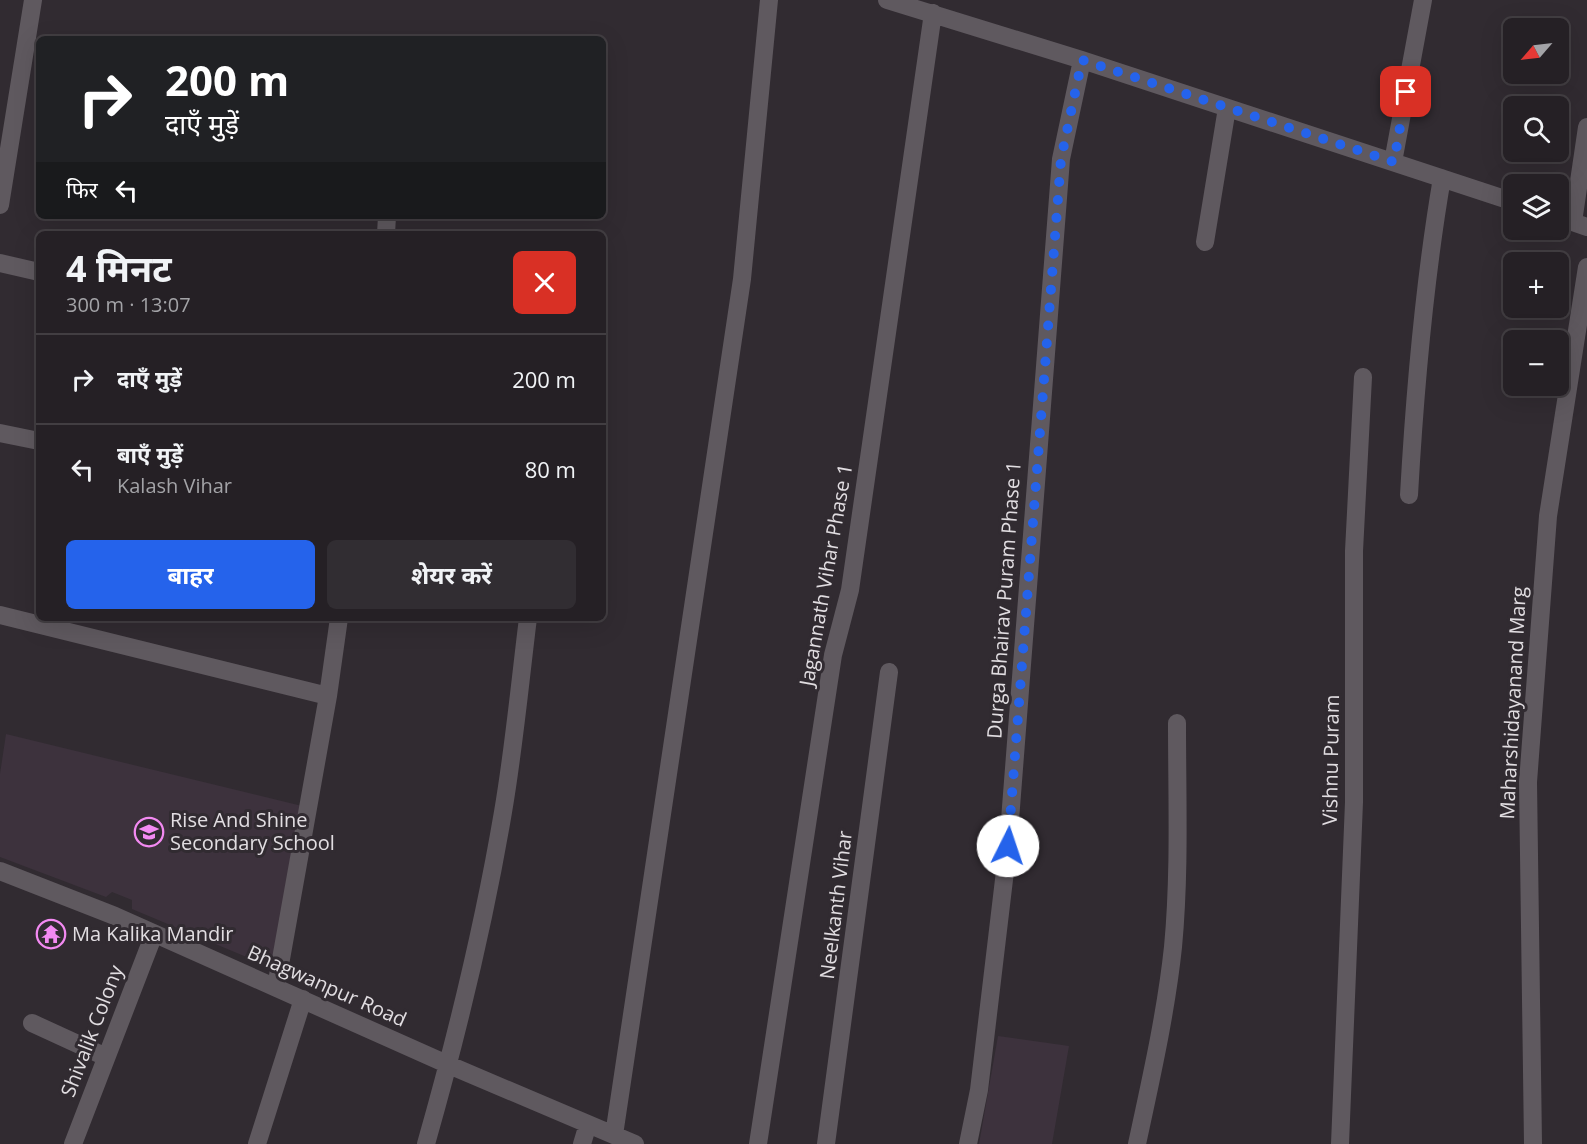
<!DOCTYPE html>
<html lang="hi">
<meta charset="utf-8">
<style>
body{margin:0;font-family:"Open Sans","Noto Sans Devanagari",sans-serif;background:#312d32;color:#f1f3f6;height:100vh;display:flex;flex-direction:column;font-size:22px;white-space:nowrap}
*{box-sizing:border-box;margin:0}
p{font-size:20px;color:#a3a3a7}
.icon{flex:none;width:33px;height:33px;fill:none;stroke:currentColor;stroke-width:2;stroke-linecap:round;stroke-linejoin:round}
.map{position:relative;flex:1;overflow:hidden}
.sheet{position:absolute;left:36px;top:231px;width:570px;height:390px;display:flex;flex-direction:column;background:#252025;border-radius:9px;box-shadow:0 6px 24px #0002,0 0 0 2px #423e42}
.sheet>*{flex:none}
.hud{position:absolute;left:36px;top:36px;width:570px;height:183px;border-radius:9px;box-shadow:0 6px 24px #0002,0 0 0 2px #423e42;background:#202124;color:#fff;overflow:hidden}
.needle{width:39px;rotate:242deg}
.controls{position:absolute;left:1503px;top:18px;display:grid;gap:12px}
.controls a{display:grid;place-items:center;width:66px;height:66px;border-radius:9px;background:#252025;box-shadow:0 6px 24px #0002,0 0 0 2px #423e42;font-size:30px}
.pin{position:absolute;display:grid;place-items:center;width:51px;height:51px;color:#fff;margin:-26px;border-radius:12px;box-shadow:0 3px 9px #0006}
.me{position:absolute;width:66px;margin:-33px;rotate:4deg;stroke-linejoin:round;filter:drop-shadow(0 0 4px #0008)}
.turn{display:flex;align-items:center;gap:21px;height:126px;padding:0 30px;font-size:27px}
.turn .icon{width:78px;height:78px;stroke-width:2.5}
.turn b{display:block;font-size:42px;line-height:51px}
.then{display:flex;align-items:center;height:57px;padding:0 30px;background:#0003;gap:12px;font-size:22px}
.round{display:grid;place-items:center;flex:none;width:63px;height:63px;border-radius:9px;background:#312d32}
.summary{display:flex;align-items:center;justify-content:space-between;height:102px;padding:0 30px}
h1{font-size:36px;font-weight:700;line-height:45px}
.action{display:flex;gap:12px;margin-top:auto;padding:12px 30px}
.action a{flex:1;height:69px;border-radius:9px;background:#2563eb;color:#fff;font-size:24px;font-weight:700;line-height:69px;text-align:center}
.action a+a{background:#312d32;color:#f1f3f6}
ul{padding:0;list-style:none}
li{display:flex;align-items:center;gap:18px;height:90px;padding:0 30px;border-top:2px solid #423e42}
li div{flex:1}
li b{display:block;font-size:22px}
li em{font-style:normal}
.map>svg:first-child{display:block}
.built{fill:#3d323d}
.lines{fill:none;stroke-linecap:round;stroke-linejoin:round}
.minor{stroke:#5f595f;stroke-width:18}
.route{stroke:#2563eb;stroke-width:10;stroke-dasharray:0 18}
.labels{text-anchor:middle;stroke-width:6;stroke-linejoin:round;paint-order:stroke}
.street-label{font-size:20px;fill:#e1dde1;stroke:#312b31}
.poi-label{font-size:20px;fill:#e1dde1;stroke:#312b31;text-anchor:start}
</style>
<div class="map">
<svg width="1587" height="1144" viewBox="0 0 1587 1144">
<rect width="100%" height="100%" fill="#312b31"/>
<!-- built -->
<path class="built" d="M 6,734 L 302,806 L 273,968 L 132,909 L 132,900 L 112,892 L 106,897 L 0,857 L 0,774 Z
M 998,1036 L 1069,1046 L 1052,1144 L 979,1144 Z"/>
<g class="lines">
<!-- minor -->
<path class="minor" d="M 887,0 L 1082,60 L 1514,202
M 1393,162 L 1423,0
M 0,205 L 33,0
M 1558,217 L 1587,227
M 1573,222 L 1587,127
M 386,234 L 387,216
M 1205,242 L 1227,108
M 0,263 L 39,272
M 0,433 L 39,441
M 1409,495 C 1415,388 1424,283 1442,178
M 0,615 L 328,696
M 0,871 L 115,916 L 449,1065 L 635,1144
M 276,987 L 328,696 L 339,618
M 32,1023 L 106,1057
M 614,1135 L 742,279 L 769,0
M 73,1144 L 154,934
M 257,1144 L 303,999
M 426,1144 C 457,1035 484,924 503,812 C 514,748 520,682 528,618
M 582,1144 L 588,1124
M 758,1144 L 833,655 L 850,590 L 933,13
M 826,1144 L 889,672
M 968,1144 L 979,1090 L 1008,846 L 1061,159 L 1082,60
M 1137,1144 C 1151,1079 1166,1013 1173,947 C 1180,873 1177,798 1177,723
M 1340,1144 L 1354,802 L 1354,551 L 1363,377
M 1533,1144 L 1528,782 L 1548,516 L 1587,267"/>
</g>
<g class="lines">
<!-- route -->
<path class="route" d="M 1008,846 L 1061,159 L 1082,60 L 1394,162 L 1406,92"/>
</g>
<!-- icons -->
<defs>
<g id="school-ring" transform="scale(1.5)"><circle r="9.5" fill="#312b31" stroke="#f38af2" stroke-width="1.5"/><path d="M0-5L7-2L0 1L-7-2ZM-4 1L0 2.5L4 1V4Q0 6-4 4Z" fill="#f38af2"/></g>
<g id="temple-ring" transform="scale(1.5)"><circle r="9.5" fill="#312b31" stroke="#f38af2" stroke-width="1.5"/><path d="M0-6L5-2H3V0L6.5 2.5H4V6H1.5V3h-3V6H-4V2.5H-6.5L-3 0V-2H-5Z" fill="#f38af2"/></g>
</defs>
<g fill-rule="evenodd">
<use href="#school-ring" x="149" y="832"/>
<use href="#temple-ring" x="51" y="934"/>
</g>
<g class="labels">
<!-- street labels -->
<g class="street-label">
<text transform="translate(826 575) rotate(-80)" y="7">Jagannath Vihar Phase 1</text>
<text transform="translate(1004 600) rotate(-86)" y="7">Durga Bhairav Puram Phase 1</text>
<text transform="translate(1513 703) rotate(-87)" y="7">Maharshidayanand Marg</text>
<text transform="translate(1331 760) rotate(-89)" y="7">Vishnu Puram</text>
<text transform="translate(836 905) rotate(-83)" y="7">Neelkanth Vihar</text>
<text transform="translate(327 986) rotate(24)" y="7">Bhagwanpur Road</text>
<text transform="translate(92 1031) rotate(-69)" y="7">Shivalik Colony</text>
</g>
<!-- poi labels -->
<g class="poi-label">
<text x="170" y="827">Rise And Shine<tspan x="170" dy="23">Secondary School</tspan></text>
<text x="72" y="941">Ma Kalika Mandir</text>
</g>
</g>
</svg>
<div class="controls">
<a><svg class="needle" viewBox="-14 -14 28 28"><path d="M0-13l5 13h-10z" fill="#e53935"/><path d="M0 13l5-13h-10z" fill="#a3a3a7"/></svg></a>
<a><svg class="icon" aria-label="search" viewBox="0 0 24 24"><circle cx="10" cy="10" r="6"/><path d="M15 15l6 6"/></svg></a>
<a><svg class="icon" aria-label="layers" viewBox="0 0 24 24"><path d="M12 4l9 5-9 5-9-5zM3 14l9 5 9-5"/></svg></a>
<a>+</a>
<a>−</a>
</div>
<div class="pin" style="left:1406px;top:92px;background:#d93025"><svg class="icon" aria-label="arrive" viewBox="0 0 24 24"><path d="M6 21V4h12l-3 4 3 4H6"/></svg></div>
<svg class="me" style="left:1008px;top:846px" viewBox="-20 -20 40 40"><circle r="19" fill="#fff"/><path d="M0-13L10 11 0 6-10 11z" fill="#2563eb"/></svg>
<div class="hud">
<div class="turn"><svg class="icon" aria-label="right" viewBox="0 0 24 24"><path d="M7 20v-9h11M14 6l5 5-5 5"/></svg><div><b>200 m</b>दाएँ मुड़ें</div></div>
<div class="then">फिर<svg class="icon" aria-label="left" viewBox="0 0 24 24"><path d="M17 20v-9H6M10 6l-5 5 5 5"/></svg></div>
</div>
<section class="sheet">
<div class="summary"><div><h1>4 मिनट</h1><p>300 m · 13:07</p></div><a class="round" style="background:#d93025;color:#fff"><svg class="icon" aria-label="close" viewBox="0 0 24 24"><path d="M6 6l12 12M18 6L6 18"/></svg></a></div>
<ul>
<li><svg class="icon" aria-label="right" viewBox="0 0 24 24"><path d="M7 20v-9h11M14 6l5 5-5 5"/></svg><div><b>दाएँ मुड़ें</b></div><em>200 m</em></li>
<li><svg class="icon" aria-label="left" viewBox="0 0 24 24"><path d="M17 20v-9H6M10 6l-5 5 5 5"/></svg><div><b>बाएँ मुड़ें</b><p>Kalash Vihar</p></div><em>80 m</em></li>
</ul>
<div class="action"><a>बाहर</a><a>शेयर करें</a></div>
</section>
</div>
